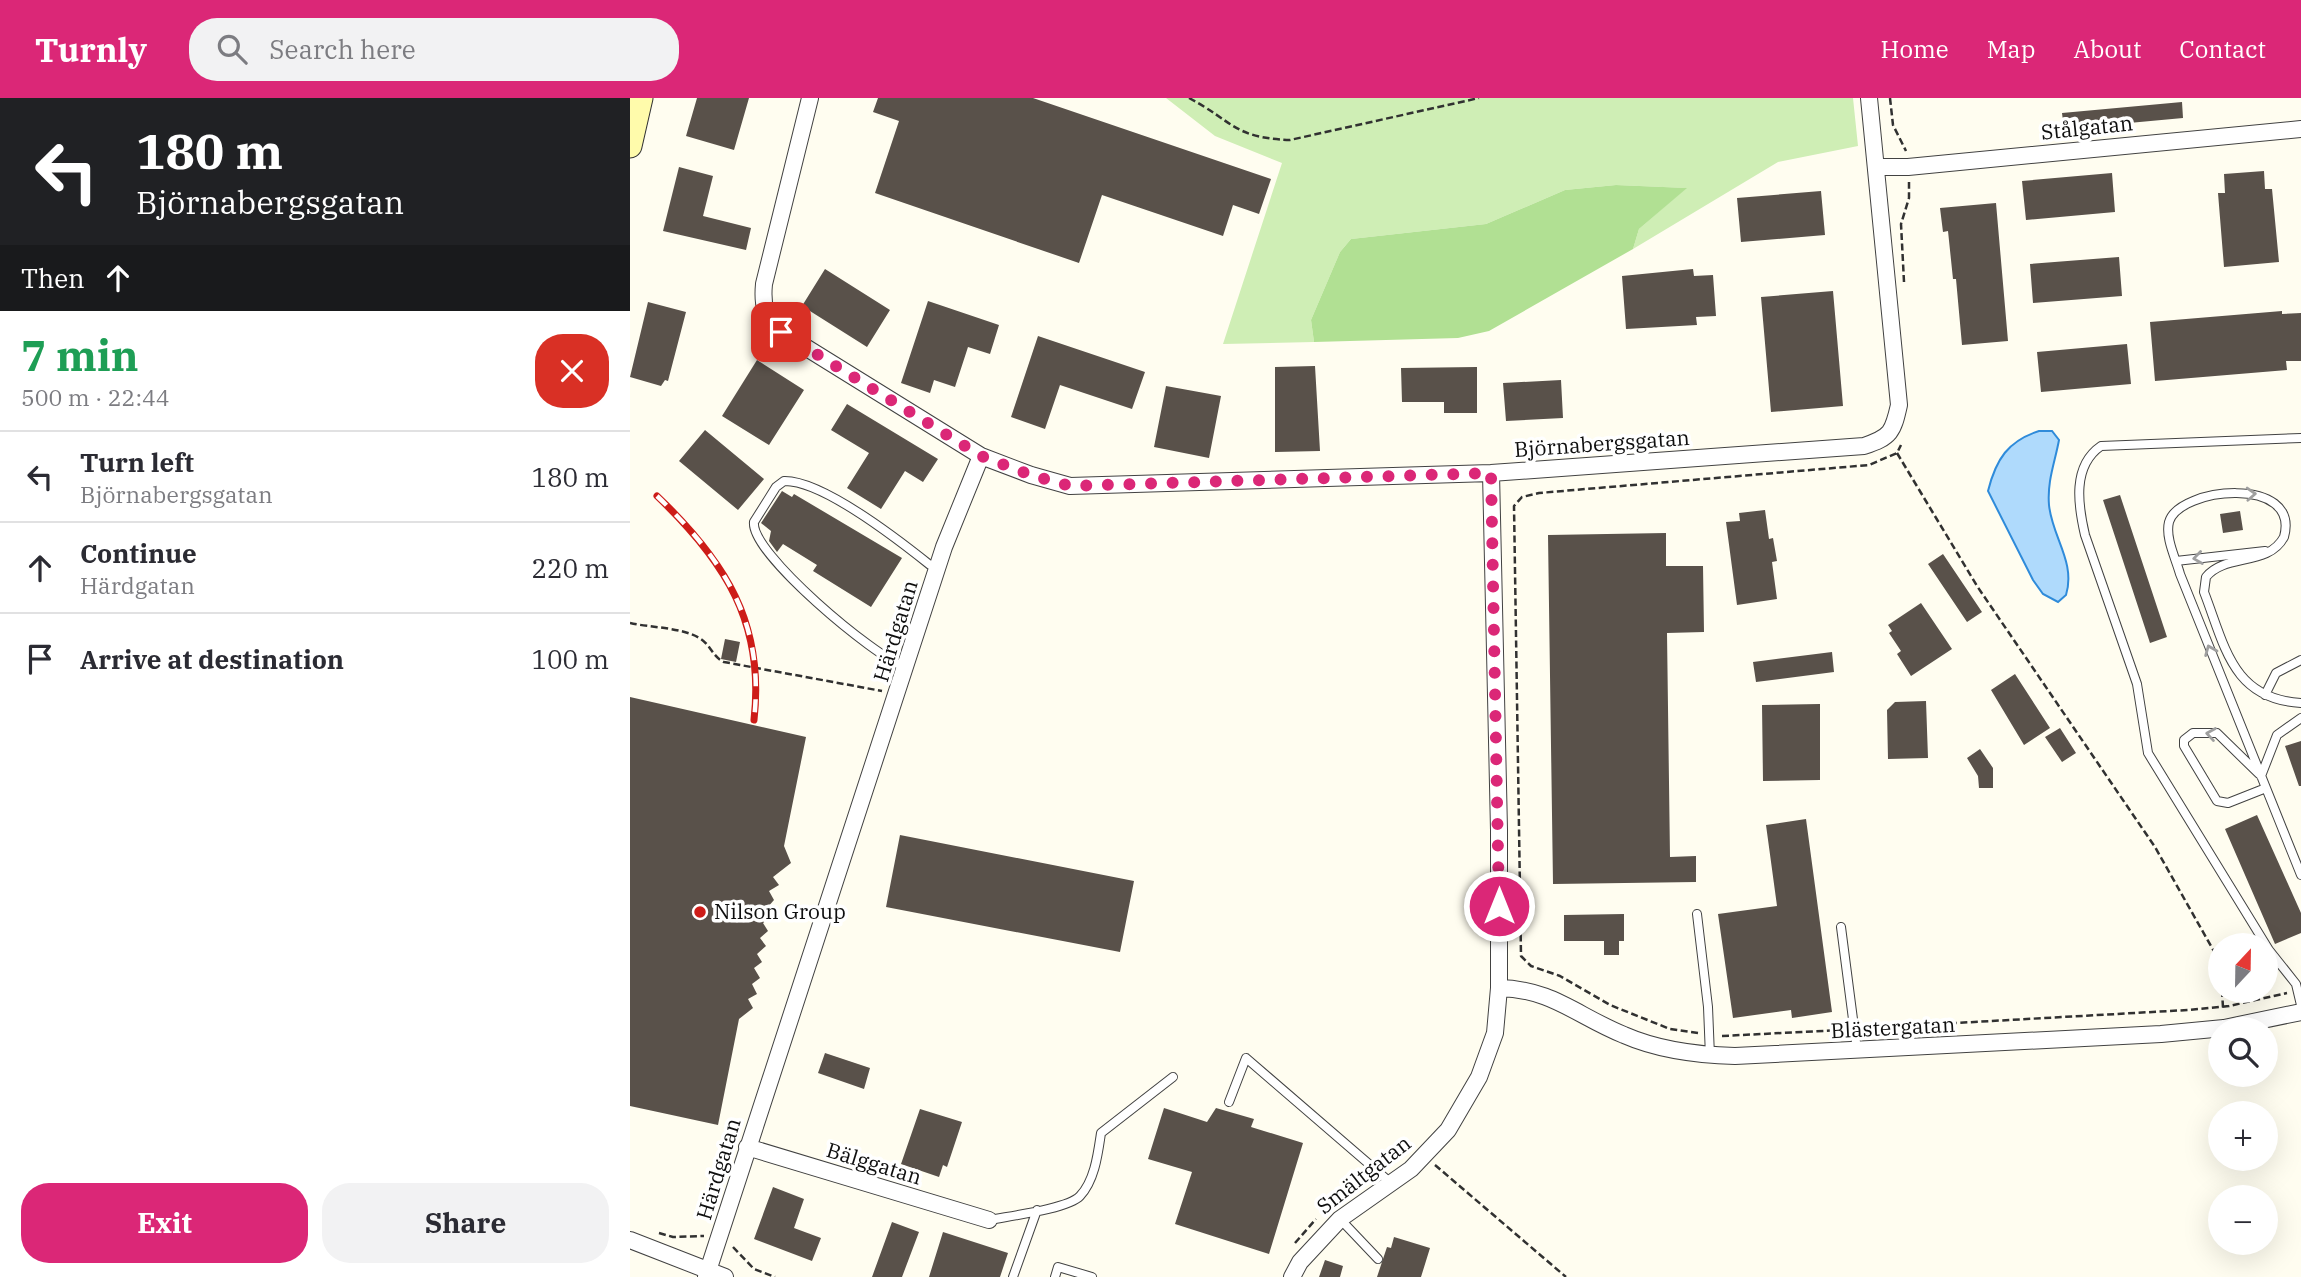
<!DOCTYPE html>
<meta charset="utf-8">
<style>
body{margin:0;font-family:"IBM Plex Serif",serif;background:#f2f2f3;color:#2b2b33;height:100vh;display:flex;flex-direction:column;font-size:26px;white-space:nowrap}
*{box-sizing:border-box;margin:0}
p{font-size:23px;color:#7c7c81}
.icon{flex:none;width:38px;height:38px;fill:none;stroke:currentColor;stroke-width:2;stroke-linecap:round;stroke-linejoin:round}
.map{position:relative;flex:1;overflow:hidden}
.details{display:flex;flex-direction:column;background:#fff;width:630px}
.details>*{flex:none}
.banner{background:#202124;color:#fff;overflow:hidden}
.needle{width:46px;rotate:22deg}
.controls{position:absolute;left:1578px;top:835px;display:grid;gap:14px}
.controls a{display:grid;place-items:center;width:70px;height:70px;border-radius:50%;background:#fff;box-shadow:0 7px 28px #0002;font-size:35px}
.pin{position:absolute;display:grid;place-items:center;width:60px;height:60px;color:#fff;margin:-30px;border-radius:14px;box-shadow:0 4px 10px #0006}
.me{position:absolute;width:77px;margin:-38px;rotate:0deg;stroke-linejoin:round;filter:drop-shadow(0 0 5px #0008)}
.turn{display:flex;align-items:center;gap:24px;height:147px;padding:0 21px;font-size:32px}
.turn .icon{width:91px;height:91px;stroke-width:2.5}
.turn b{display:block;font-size:49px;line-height:60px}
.then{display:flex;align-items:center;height:66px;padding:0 21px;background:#0003;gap:14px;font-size:26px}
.round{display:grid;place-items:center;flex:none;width:74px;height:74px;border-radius:28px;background:#f2f2f3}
.summary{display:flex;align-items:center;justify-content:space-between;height:119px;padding:0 21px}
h1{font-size:42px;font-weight:700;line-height:52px;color:#1e9e55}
.action{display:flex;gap:14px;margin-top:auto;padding:14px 21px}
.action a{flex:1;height:80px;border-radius:28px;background:#db2777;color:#fff;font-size:28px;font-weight:700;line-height:80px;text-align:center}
.action a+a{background:#f2f2f3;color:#2b2b33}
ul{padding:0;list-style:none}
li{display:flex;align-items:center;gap:21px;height:91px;padding:0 21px;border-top:2px solid #e1e1e2}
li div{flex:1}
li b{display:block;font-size:26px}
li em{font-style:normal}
header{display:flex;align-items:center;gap:42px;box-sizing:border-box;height:98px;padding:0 35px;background:#db2777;color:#fff}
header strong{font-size:33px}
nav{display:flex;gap:38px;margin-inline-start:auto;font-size:24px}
.search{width:490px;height:63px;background:#f2f2f3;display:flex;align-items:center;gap:18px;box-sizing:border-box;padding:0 24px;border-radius:28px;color:#7c7c81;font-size:26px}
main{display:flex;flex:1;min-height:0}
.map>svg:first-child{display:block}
.green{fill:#cfeeb5}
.forest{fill:#b1e093}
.water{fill:#afdafc;stroke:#2f8bda;stroke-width:2}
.building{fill:#59514a}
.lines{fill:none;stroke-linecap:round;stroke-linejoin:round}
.lane-casing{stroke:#424242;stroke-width:10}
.street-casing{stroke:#424242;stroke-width:18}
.secondary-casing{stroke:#313131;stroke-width:25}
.path{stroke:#313131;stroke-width:2.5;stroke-dasharray:7 3.5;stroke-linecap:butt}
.lane{stroke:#fff;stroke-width:8}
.street{stroke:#fff;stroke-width:16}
.secondary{stroke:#fffbab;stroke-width:23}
.rail-casing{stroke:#cd1c18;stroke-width:7}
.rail{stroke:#fff;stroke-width:4.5;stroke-dasharray:13;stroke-linecap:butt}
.oneway{stroke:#9f9f9f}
.route{stroke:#db2777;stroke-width:12;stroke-dasharray:0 21.6}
.poi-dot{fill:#cd1c18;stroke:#fff;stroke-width:2.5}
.labels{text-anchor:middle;stroke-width:7;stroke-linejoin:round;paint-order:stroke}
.street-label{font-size:21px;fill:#0f0f0f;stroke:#fff}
.poi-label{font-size:21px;fill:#0f0f0f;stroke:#fff;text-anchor:start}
</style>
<header>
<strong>Turnly</strong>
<div class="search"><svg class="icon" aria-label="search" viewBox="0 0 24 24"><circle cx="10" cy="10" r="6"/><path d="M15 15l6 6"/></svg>Search here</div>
<nav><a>Home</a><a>Map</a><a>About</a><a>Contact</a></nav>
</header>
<main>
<section class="details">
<div class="banner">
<div class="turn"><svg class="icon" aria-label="left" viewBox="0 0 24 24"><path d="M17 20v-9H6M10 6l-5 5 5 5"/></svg><div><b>180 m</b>Björnabergsgatan</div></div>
<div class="then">Then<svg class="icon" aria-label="ahead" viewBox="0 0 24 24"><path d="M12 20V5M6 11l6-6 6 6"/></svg></div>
</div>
<div class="summary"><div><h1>7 min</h1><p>500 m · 22:44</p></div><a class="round" style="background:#d93025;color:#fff"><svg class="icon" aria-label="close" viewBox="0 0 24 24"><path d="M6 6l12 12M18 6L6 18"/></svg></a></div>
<ul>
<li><svg class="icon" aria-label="left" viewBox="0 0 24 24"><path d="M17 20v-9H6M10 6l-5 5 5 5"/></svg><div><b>Turn left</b><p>Björnabergsgatan</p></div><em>180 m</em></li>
<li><svg class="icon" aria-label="ahead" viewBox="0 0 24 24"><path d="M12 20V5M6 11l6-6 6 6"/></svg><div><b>Continue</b><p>Härdgatan</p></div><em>220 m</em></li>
<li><svg class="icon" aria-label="arrive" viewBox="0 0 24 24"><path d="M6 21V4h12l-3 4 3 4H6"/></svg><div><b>Arrive at destination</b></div><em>100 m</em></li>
</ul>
<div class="action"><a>Exit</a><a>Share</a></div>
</section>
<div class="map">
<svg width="1671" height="1179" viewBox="0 0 1671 1179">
<rect width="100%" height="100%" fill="#fffdf0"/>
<!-- green -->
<path class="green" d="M 536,0 L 1223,0 L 1228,48 L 1148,64 L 1003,151 L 1009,131 L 1056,90 L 986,87 L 935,92 L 856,126 L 721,141 L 710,154 L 681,222 L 684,244 L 593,246 L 652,65 L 585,38 Z"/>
<!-- forest -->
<path class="forest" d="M 986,87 L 1057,90 L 1009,131 L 1003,151 L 859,233 L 828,240 L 684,244 L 681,222 L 710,154 L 721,141 L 856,126 L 935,92 Z"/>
<!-- water -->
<path class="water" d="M 1409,333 L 1422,333 L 1429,342 C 1425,364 1417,383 1419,407 C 1422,439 1446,464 1436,497 L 1428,504 L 1413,496 L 1403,482 L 1358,393 C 1366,361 1378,343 1409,333 Z"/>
<!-- building -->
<path class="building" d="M 67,0 L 119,0 L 104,52 L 56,38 Z
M 248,0 L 403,0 L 641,81 L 629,116 L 603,107 L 593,138 L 472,97 L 449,165 L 245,95 L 269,23 L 243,14 Z
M 1552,4 L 1553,20 L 1434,31 L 1432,15 Z
M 49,69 L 83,78 L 73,118 L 121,130 L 116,152 L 33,133 Z
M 1634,73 L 1635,91 L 1642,91 L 1649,164 L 1594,169 L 1588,95 L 1595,95 L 1594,76 Z
M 1482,75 L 1485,114 L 1396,122 L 1392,83 Z
M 1191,93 L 1195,137 L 1111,144 L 1107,100 Z
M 1366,105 L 1378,243 L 1332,247 L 1326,181 L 1323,181 L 1318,133 L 1313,134 L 1310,110 Z
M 1489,159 L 1492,198 L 1403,205 L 1400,166 Z
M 195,171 L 260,212 L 237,249 L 172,208 Z
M 1063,171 L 1064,178 L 1083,177 L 1086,218 L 1066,219 L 1067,227 L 996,231 L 992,178 Z
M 1203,193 L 1213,308 L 1141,314 L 1131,199 Z
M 298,203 L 369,227 L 360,256 L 338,249 L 325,289 L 304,282 L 300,295 L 271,285 Z
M 18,204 L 56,214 L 38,283 L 35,282 L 31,288 L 0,279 Z
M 1652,213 L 1652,216 L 1671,215 L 1671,263 L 1656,263 L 1657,272 L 1525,283 L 1520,224 Z
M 408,238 L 515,274 L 502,311 L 430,287 L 415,331 L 381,319 Z
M 1497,246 L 1501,286 L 1411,294 L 1407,254 Z
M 127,262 L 174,292 L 139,347 L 92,318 Z
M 685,268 L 690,353 L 645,354 L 645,269 Z
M 847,269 L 847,315 L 814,315 L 814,304 L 772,304 L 771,270 Z
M 931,282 L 933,320 L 876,323 L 873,285 Z
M 536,288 L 591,298 L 579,360 L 524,349 Z
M 217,306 L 308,361 L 293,384 L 275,373 L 251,411 L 217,390 L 239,355 L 201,332 Z
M 75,332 L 134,381 L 108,412 L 49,363 Z
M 152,393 L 162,399 L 164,396 L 272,460 L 241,509 L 183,473 L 187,467 L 153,446 L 147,454 L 139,443 L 141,433 L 131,425 Z
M 1490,397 L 1537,539 L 1520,545 L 1473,402 Z
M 1135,412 L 1139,441 L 1143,440 L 1147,463 L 1142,464 L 1147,501 L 1107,507 L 1096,424 L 1110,423 L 1109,415 Z
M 1610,413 L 1613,432 L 1593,435 L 1590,416 Z
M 1036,435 L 1036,468 L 1073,468 L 1074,534 L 1037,535 L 1040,759 L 1066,758 L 1066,784 L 923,786 L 918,437 Z
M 1313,456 L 1352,514 L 1337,524 L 1298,466 Z
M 1291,505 L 1322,551 L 1281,578 L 1267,556 L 1271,553 L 1259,535 L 1262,533 L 1258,527 Z
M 95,541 L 110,544 L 106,564 L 91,561 Z
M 1202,554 L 1204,574 L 1126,584 L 1123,564 Z
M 1385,576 L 1420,630 L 1394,647 L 1361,592 Z
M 0,599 L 176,639 L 154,748 L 161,765 L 143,779 L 149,787 L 139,793 L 144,802 L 137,810 L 142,818 L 133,825 L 138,833 L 130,840 L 136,848 L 127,856 L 132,864 L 124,870 L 130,880 L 122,886 L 127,896 L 118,901 L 123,910 L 109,921 L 88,1027 L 0,1008 Z
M 1296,603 L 1298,660 L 1258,661 L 1257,612 L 1265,604 Z
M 1190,606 L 1190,682 L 1133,683 L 1132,607 Z
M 1430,630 L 1446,655 L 1432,664 L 1415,639 Z
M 1671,643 L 1671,688 L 1669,688 L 1655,648 Z
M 1350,651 L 1363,670 L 1363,690 L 1349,690 L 1348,678 L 1337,660 Z
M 1627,717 L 1671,815 L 1671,835 L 1645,846 L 1595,731 Z
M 1176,721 L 1202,914 L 1162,920 L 1161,912 L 1103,920 L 1088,816 L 1147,808 L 1136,727 Z
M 270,737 L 504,783 L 490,854 L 256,809 Z
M 994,816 L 994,843 L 989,843 L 989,857 L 974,857 L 974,843 L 934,843 L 934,817 Z
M 195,955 L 240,970 L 234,991 L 188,975 Z
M 534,1010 L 577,1024 L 586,1010 L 624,1021 L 621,1029 L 673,1045 L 639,1156 L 545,1126 L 562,1074 L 518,1061 Z
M 290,1011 L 332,1024 L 317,1069 L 313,1067 L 309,1079 L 271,1066 Z
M 143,1089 L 174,1101 L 164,1130 L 191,1140 L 182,1163 L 124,1141 Z
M 262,1124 L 289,1134 L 272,1179 L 242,1179 Z
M 313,1134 L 378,1155 L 370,1179 L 299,1179 Z
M 764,1139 L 800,1150 L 791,1179 L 747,1179 L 757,1149 L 761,1150 Z
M 695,1162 L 713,1168 L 710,1179 L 689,1179 Z"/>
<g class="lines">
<!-- lane casing -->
<g class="lane-casing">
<path id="lane" d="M 1671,340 L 1471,348 C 1442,368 1448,407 1455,437 L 1507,586 L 1518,655 L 1639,852 L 1666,886 L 1671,907
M 1546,463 L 1635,453
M 275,569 C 245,559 120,455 124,424 L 146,389 L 154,383 C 192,382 270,443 300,467 L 308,468
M 1635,597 L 1646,575 L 1671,562
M 1671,605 C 1602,601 1595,548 1574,494 L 1576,479 C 1595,455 1638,469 1654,439 C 1671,377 1549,389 1539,424 C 1535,440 1546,461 1550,476 L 1671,777
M 1629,676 L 1587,635 L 1563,635 L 1554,642 L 1554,648 L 1587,703 L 1598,705 L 1636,690
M 1631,678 L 1647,637 L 1671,620
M 1067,816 L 1078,909 L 1080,958
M 1211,829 L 1227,952
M 599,1004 L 616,960 L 761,1085
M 710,1121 L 748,1161
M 359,1122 C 379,1118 438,1111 450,1098 C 465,1082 468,1055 471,1035 L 543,979
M 383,1179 L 407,1112
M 425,1179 L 428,1169 L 462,1179"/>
</g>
<!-- street casing -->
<g class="street-casing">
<path id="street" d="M 1246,69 L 1278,69 L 1671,31
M 351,358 L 401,377 L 440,388 L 861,375 L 1234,348 C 1261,339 1263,334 1269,307 L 1239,0
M 869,890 C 922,891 947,918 994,937 C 1028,952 1067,957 1105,958 L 1531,936 L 1594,930 L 1671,914
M 117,1049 L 359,1122
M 0,1142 L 95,1179
M 76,1179 L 314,449 L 351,358 L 151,234 C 135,220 132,207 134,186 L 180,0
M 662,1179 L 670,1164 L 710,1121 L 781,1071 L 818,1032 L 849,979 L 865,935 L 869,890 L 869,732 L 861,375"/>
</g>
<!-- secondary casing -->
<g class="secondary-casing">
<path id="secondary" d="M 0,48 L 11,0"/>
</g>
<!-- path -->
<path class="path" d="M 559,0 C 603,23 603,40 660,42 L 849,0
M 1260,0 L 1263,27 L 1276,53
M 1274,184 L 1271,126 L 1279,100 L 1279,84
M 1267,355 L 1347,488 L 1525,749 L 1590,864 L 1591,874
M 0,525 C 22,530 52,529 71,541 C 81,548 83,559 94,564 L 252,593
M 1592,892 L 1593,910
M 1236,930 L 1558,912 L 1599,908 L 1657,895
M 1068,935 L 1040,931 L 980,907 L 930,878 L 901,868 L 891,858 L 884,408 L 892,399 L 909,395 L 1239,367 L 1267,355 L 1271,347
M 1092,938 L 1211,932
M 805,1067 L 936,1179
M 29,1135 L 43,1139 L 74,1138
M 665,1145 L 686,1121
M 103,1149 L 124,1171 L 145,1179"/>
<!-- lane -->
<use href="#lane" class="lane"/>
<!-- street -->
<use href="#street" class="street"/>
<!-- secondary -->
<use href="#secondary" class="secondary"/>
<!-- rail casing -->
<g class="rail-casing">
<path id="rail" d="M 27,398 C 95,463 135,525 124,622"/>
</g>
<!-- rail -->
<use href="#rail" class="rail"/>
</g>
<!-- one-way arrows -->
<defs><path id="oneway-chevron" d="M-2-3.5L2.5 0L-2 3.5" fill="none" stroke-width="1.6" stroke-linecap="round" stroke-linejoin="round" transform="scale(1.75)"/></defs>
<g class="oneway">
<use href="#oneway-chevron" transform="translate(1621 396) rotate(-3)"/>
<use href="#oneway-chevron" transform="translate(1568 460) rotate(172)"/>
<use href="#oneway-chevron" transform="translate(1580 552) rotate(-112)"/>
<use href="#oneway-chevron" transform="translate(1581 636) rotate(-171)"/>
</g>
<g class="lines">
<!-- route -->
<path class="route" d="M 151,234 L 351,358 L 401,377 L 440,388 L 861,375 L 869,808"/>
</g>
<!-- markers -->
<circle class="poi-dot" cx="70" cy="814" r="7"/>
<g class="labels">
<!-- street labels -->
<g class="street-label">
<text transform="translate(1457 30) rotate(-6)" y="7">Stålgatan</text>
<text transform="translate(972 346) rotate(-4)" y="7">Björnabergsgatan</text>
<text transform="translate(266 533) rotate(-73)" y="7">Härdgatan</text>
<text transform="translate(1263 930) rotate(-3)" y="7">Blästergatan</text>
<text transform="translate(244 1066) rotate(17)" y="7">Bälggatan</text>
<text transform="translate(89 1071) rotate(-73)" y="7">Härdgatan</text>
<text transform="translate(734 1077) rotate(-38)" y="7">Smältgatan</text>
</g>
<!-- poi labels -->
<g class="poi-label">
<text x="84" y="821">Nilson Group</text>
</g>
</g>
</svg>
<div class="controls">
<a><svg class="needle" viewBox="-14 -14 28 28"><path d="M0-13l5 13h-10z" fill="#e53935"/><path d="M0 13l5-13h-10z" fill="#7c7c81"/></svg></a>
<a><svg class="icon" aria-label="search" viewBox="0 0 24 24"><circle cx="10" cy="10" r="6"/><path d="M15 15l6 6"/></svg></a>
<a>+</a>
<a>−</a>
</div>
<div class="pin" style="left:151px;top:234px;background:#d93025"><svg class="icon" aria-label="arrive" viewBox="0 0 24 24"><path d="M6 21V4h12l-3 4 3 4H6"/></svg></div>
<svg class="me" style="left:869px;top:808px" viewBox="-20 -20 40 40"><circle r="17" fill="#db2777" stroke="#fff" stroke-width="3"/><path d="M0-11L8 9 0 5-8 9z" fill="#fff"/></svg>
</div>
</main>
